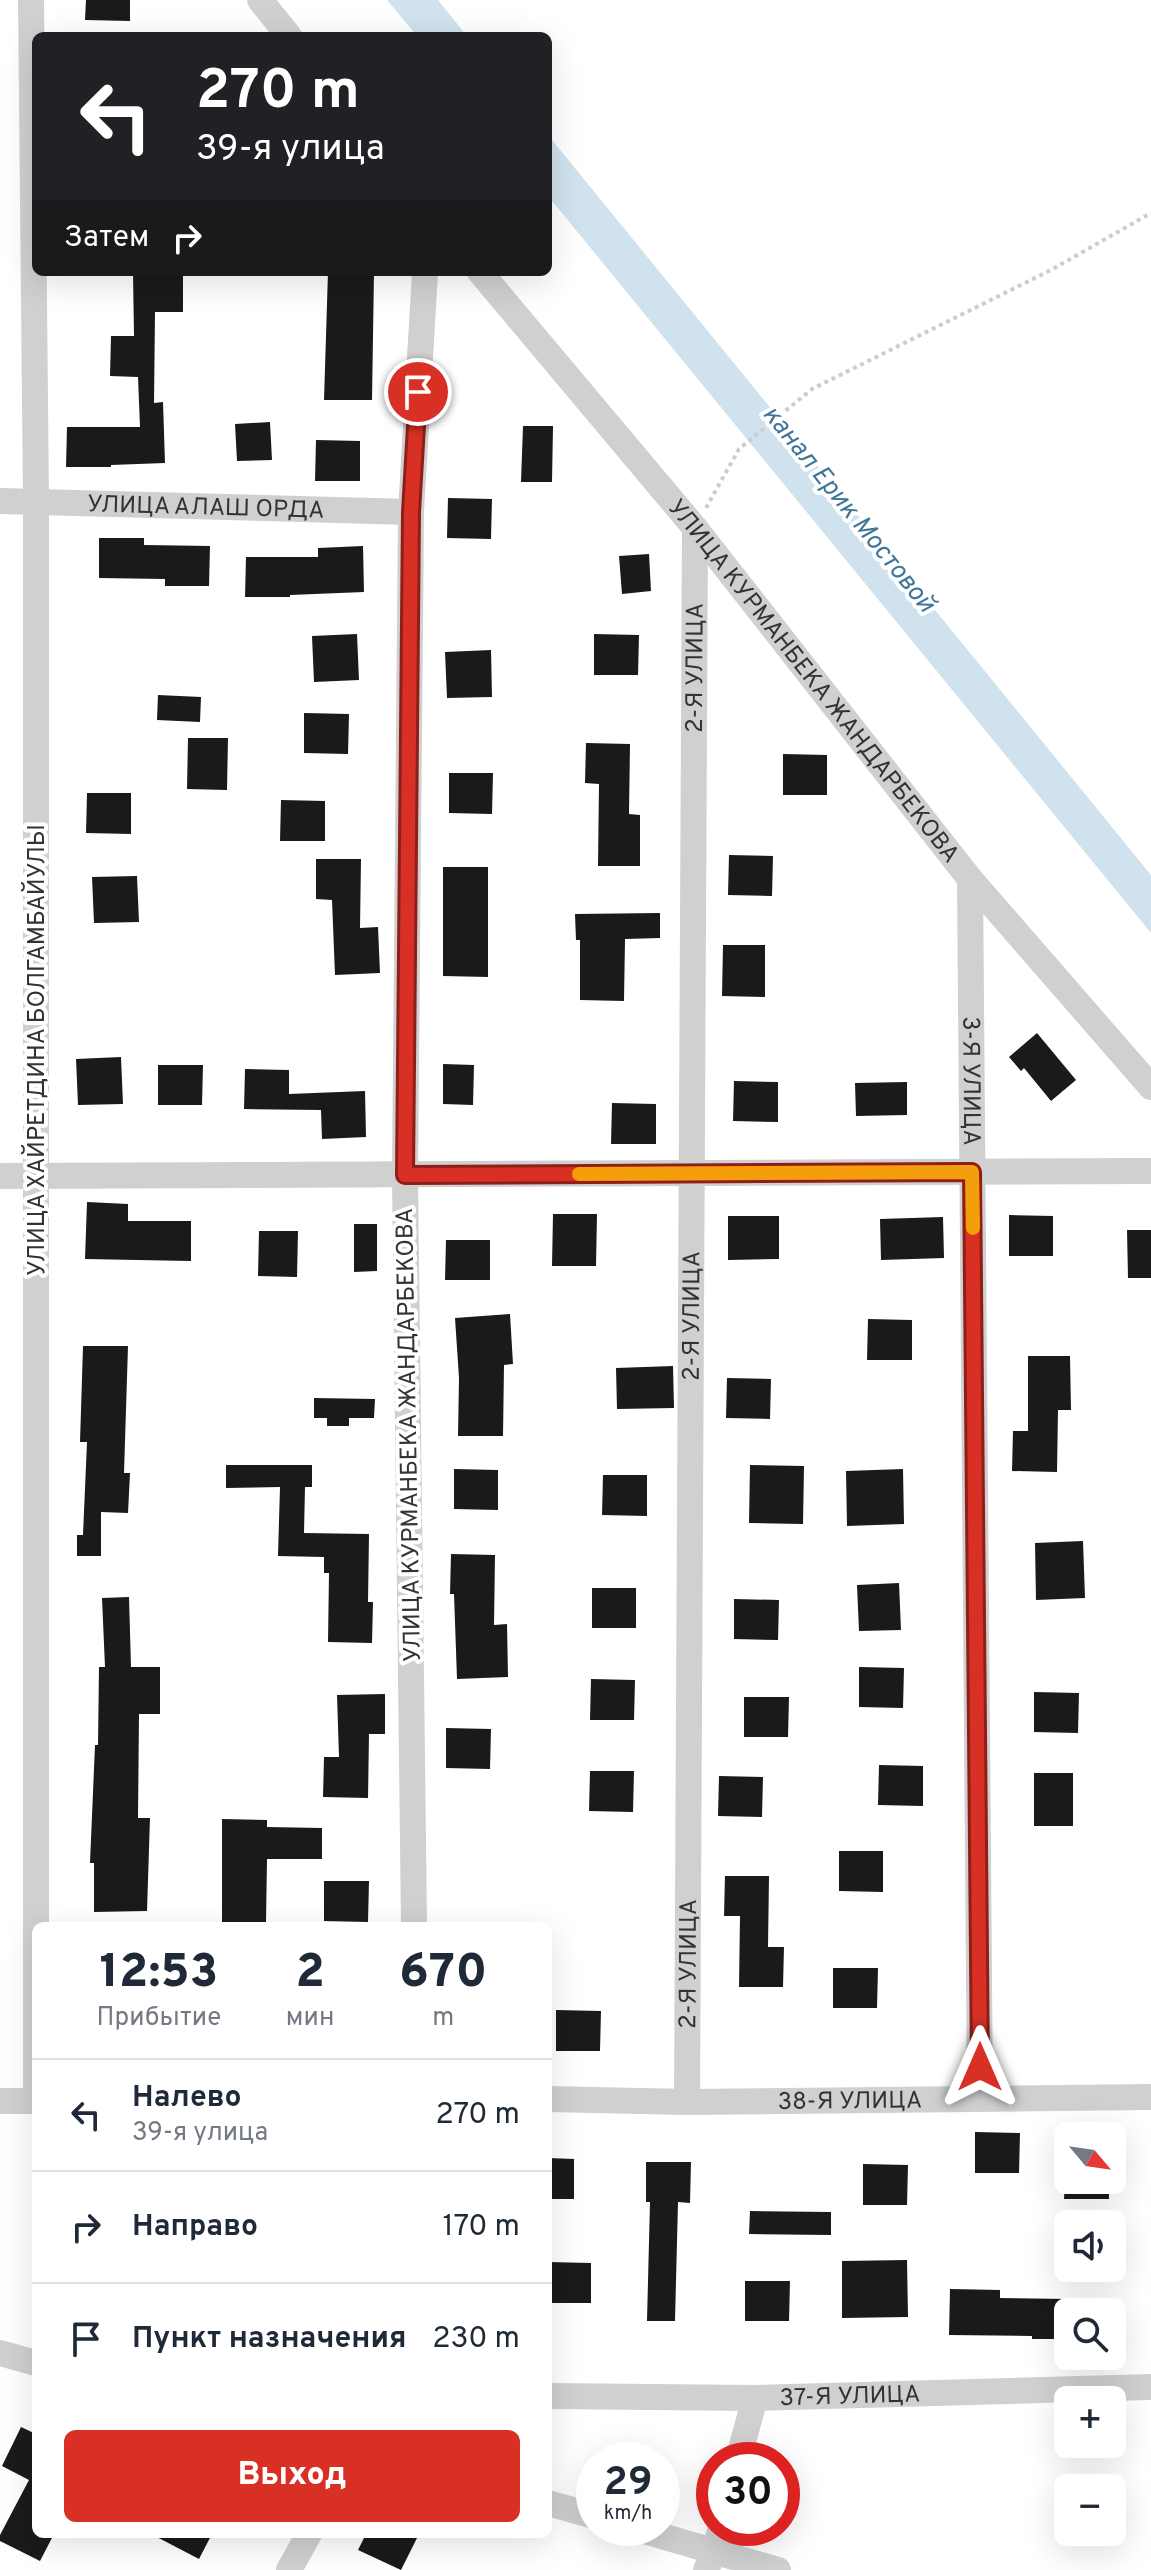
<!DOCTYPE html>
<html lang="ru">
<meta charset="utf-8">
<style>
body{margin:0;font-family:Overpass,sans-serif;background:#f6f6f7;color:#1f2937;height:100vh;display:flex;flex-direction:column;font-size:30px;white-space:nowrap}
*{box-sizing:border-box;margin:0}
p{font-size:26px;color:#747a83}
.icon{flex:none;width:44px;height:44px;fill:none;stroke:currentColor;stroke-width:2;stroke-linecap:round;stroke-linejoin:round}
.map{position:relative;flex:1;overflow:hidden}
.side{position:absolute;left:32px;top:1922px;width:520px;height:616px;display:flex;flex-direction:column;background:#fff;border-radius:12px;box-shadow:0 8px 32px #0002}
.side>*{flex:none}
.top-card{position:absolute;left:32px;top:32px;width:520px;height:244px;border-radius:12px;box-shadow:0 8px 32px #0002;background:#202124;color:#fff;overflow:hidden}
.needle{width:52px;rotate:119deg}
.fabs{position:absolute;left:1054px;top:2122px;display:grid;gap:16px}
.fabs a{display:grid;place-items:center;width:72px;height:72px;border-radius:12px;background:#fff;box-shadow:0 8px 32px #0002;font-size:40px}
.speed{position:absolute;left:576px;top:2442px;display:flex;gap:16px;font-size:40px;font-weight:700;text-align:center}
.speed>*{display:grid;place-content:center;width:104px;height:104px;border-radius:50%;background:#fff;box-shadow:0 8px 32px #0002;line-height:1}
.speed small{font-size:20px;font-weight:400}
.speed .limit{border:12px solid #d22;background:#fff;color:#111}
.pin{position:absolute;display:grid;place-items:center;width:68px;height:68px;color:#fff;margin:-34px;border:4px solid #fff;border-radius:50%;box-shadow:0 2px 8px #0007}
.me{position:absolute;width:88px;margin:-44px;rotate:0deg;stroke-linejoin:round;filter:drop-shadow(0 0 6px #0008)}
.turn{display:flex;align-items:center;gap:28px;height:168px;padding:0 32px;font-size:36px}
.turn .icon{width:104px;height:104px;stroke-width:2.5}
.turn b{display:block;font-size:56px;line-height:68px}
.then{display:flex;align-items:center;height:76px;padding:0 32px;background:#0003;gap:16px;font-size:30px}
.eta{display:flex;justify-content:space-evenly;align-items:center;height:136px;text-align:center}
.eta b{font-size:48px;font-weight:800;line-height:56px}
.button{display:flex;gap:16px;margin-top:auto;padding:16px 32px}
.button a{flex:1;height:92px;border-radius:12px;background:#d93025;color:#fff;font-size:32px;font-weight:800;line-height:92px;text-align:center}
ul{padding:0;list-style:none}
li{display:flex;align-items:center;gap:24px;height:112px;padding:0 32px;border-top:2px solid #e0e1e3}
li div{flex:1}
li b{display:block;font-size:30px}
li em{font-style:normal}
.map>svg:first-child{display:block}
.water{fill:#cfe2ee}
.building{fill:#1a1a1a}
.lines{fill:none;stroke-linecap:round;stroke-linejoin:round}
.path{stroke:#cdcdcd;stroke-width:4;stroke-dasharray:4 4;stroke-linecap:butt}
.minor{stroke:#d0d0d0;stroke-width:26}
.route-casing{stroke:#8d1f18;stroke-width:20}
.route{stroke:#d93025;stroke-width:14}
.slow{stroke:#f59e0b;stroke-width:14}
.labels{text-anchor:middle;stroke-width:8;stroke-linejoin:round;paint-order:stroke}
.street-label{font-size:24px;fill:#333;stroke:#fff}
.water-label{font-size:26px;font-style:italic;fill:#3f7597;stroke:#fff}
</style>
<div class="map">
<svg width="1151" height="2570" viewBox="0 0 1151 2570">
<rect width="100%" height="100%" fill="#fff"/>
<!-- water -->
<path class="water" d="M 387,0 L 438,0 L 467,36 L 417,36 Z
M 548,135 L 1151,875 L 1151,933 L 548,196 Z"/>
<!-- building -->
<path class="building" d="M 86,0 L 130,0 L 130,21 L 85,20 Z
M 133,272 L 183,272 L 183,312 L 155,312 L 154,403 L 163,402 L 165,463 L 111,465 L 111,467 L 66,467 L 67,427 L 140,427 L 138,377 L 110,376 L 111,336 L 134,336 Z
M 328,272 L 374,272 L 372,400 L 324,400 Z
M 270,422 L 272,460 L 237,461 L 235,424 Z
M 523,426 L 553,426 L 552,482 L 521,482 Z
M 316,440 L 360,441 L 360,481 L 315,481 Z
M 448,498 L 492,499 L 491,539 L 447,538 Z
M 99,538 L 144,538 L 144,545 L 210,546 L 209,586 L 165,586 L 165,579 L 99,578 Z
M 363,546 L 364,592 L 290,595 L 290,597 L 245,597 L 246,557 L 318,557 L 318,548 Z
M 649,554 L 651,591 L 622,594 L 619,556 Z
M 357,634 L 359,680 L 314,682 L 312,636 Z
M 594,634 L 639,635 L 638,675 L 594,675 Z
M 491,650 L 492,697 L 447,698 L 445,652 Z
M 158,695 L 201,697 L 200,722 L 157,720 Z
M 304,713 L 349,714 L 348,754 L 304,753 Z
M 188,738 L 228,738 L 227,790 L 187,789 Z
M 586,743 L 630,744 L 629,814 L 640,815 L 640,866 L 598,866 L 599,784 L 585,783 Z
M 783,754 L 827,755 L 827,795 L 783,795 Z
M 449,773 L 493,773 L 492,814 L 449,813 Z
M 87,793 L 131,793 L 131,834 L 86,833 Z
M 281,800 L 325,801 L 325,841 L 280,841 Z
M 729,855 L 773,856 L 772,896 L 728,895 Z
M 316,859 L 361,859 L 360,928 L 378,927 L 380,973 L 335,975 L 332,900 L 316,899 Z
M 443,867 L 488,867 L 488,977 L 443,976 Z
M 137,876 L 139,922 L 94,923 L 92,877 Z
M 660,913 L 660,938 L 625,939 L 624,1001 L 580,1000 L 580,940 L 576,940 L 575,914 Z
M 723,945 L 765,945 L 765,997 L 722,996 Z
M 1037,1033 L 1076,1080 L 1051,1101 L 1024,1068 L 1021,1071 L 1009,1057 Z
M 121,1057 L 123,1104 L 78,1105 L 76,1059 Z
M 443,1064 L 474,1065 L 473,1105 L 443,1104 Z
M 158,1065 L 203,1065 L 202,1105 L 158,1105 Z
M 245,1069 L 289,1070 L 289,1094 L 365,1091 L 366,1137 L 322,1139 L 321,1110 L 244,1109 Z
M 734,1081 L 778,1082 L 778,1122 L 733,1121 Z
M 907,1082 L 907,1115 L 856,1116 L 855,1083 Z
M 612,1103 L 656,1104 L 656,1144 L 611,1144 Z
M 87,1202 L 128,1204 L 128,1221 L 191,1221 L 191,1261 L 85,1259 Z
M 553,1214 L 597,1214 L 596,1266 L 552,1266 Z
M 1009,1215 L 1053,1216 L 1053,1256 L 1009,1256 Z
M 728,1216 L 779,1216 L 779,1259 L 728,1260 Z
M 943,1217 L 944,1258 L 881,1260 L 880,1219 Z
M 354,1224 L 377,1224 L 377,1271 L 354,1272 Z
M 1127,1230 L 1151,1230 L 1151,1278 L 1128,1278 Z
M 259,1231 L 298,1231 L 297,1277 L 258,1276 Z
M 446,1240 L 490,1240 L 490,1280 L 445,1280 Z
M 510,1314 L 513,1364 L 504,1365 L 503,1436 L 458,1436 L 459,1378 L 455,1318 Z
M 868,1319 L 912,1320 L 912,1360 L 867,1360 Z
M 83,1346 L 128,1346 L 124,1473 L 130,1473 L 128,1513 L 101,1512 L 101,1556 L 77,1556 L 77,1535 L 83,1535 L 87,1442 L 80,1442 Z
M 1028,1356 L 1070,1356 L 1071,1410 L 1058,1410 L 1057,1472 L 1012,1471 L 1013,1431 L 1028,1431 Z
M 673,1366 L 674,1408 L 617,1409 L 616,1368 Z
M 727,1378 L 771,1379 L 770,1419 L 726,1418 Z
M 314,1398 L 375,1399 L 374,1418 L 349,1418 L 349,1426 L 327,1426 L 327,1418 L 314,1418 Z
M 226,1465 L 312,1465 L 312,1487 L 305,1487 L 304,1533 L 369,1534 L 368,1602 L 373,1602 L 372,1643 L 328,1642 L 329,1573 L 324,1573 L 324,1557 L 278,1556 L 280,1487 L 226,1488 Z
M 750,1465 L 804,1466 L 803,1524 L 749,1523 Z
M 454,1469 L 498,1470 L 498,1510 L 454,1509 Z
M 903,1469 L 904,1524 L 847,1526 L 846,1471 Z
M 603,1475 L 647,1475 L 647,1516 L 602,1515 Z
M 1083,1541 L 1085,1598 L 1036,1600 L 1035,1543 Z
M 451,1554 L 495,1555 L 494,1625 L 507,1624 L 508,1677 L 457,1679 L 454,1594 L 450,1594 Z
M 899,1583 L 901,1630 L 859,1631 L 857,1585 Z
M 592,1588 L 636,1588 L 636,1628 L 592,1628 Z
M 129,1597 L 131,1667 L 160,1667 L 160,1714 L 139,1714 L 138,1818 L 150,1818 L 147,1911 L 94,1912 L 94,1863 L 90,1863 L 95,1745 L 98,1745 L 99,1667 L 105,1667 L 102,1598 Z
M 734,1599 L 779,1600 L 778,1640 L 734,1639 Z
M 859,1667 L 904,1668 L 903,1708 L 859,1707 Z
M 591,1679 L 635,1680 L 634,1720 L 590,1720 Z
M 1034,1692 L 1079,1693 L 1078,1733 L 1034,1732 Z
M 385,1694 L 385,1734 L 369,1734 L 368,1798 L 323,1797 L 324,1757 L 339,1757 L 337,1695 Z
M 744,1697 L 789,1697 L 788,1737 L 744,1737 Z
M 446,1728 L 491,1729 L 490,1769 L 446,1768 Z
M 879,1765 L 923,1766 L 923,1806 L 878,1805 Z
M 590,1771 L 634,1771 L 633,1812 L 589,1811 Z
M 1034,1773 L 1073,1773 L 1073,1826 L 1034,1826 Z
M 719,1776 L 763,1777 L 762,1817 L 718,1816 Z
M 222,1819 L 267,1820 L 267,1827 L 322,1828 L 322,1859 L 267,1859 L 266,1922 L 222,1922 Z
M 839,1851 L 883,1851 L 883,1892 L 839,1891 Z
M 725,1876 L 769,1876 L 768,1947 L 784,1947 L 783,1987 L 739,1987 L 740,1916 L 724,1916 Z
M 324,1881 L 369,1881 L 368,1922 L 324,1921 Z
M 833,1968 L 878,1968 L 877,2008 L 833,2008 Z
M 556,2010 L 601,2011 L 600,2051 L 556,2051 Z
M 975,2132 L 1020,2133 L 1019,2173 L 975,2173 Z
M 548,2158 L 574,2159 L 574,2199 L 548,2199 Z
M 646,2162 L 691,2162 L 690,2203 L 678,2202 L 675,2321 L 647,2321 L 650,2202 L 646,2202 Z
M 863,2164 L 908,2165 L 907,2205 L 863,2205 Z
M 1065,2180 L 1109,2180 L 1109,2199 L 1064,2199 Z
M 750,2211 L 831,2212 L 831,2235 L 749,2234 Z
M 907,2260 L 908,2317 L 842,2318 L 842,2261 Z
M 548,2262 L 591,2263 L 591,2303 L 548,2303 Z
M 745,2281 L 790,2281 L 789,2321 L 745,2321 Z
M 950,2289 L 1000,2290 L 1000,2298 L 1068,2299 L 1068,2339 L 1032,2339 L 1032,2336 L 949,2335 Z
M 21,2427 L 36,2434 L 36,2534 L 54,2534 L 40,2561 L 0,2541 L 0,2535 L 29,2480 L 2,2466 Z
M 151,2534 L 212,2534 L 199,2559 Z
M 366,2534 L 419,2534 L 401,2570 L 358,2550 Z"/>
<g class="lines">
<!-- path -->
<path class="path" d="M 706,508 L 739,449 L 812,389 L 1051,270 L 1151,213"/>
<!-- minor -->
<g class="minor">
<path d="M 260,0 L 289,36"/>
<path id="s1" d="M 480,272 L 695,528 L 970,879 L 1151,1087"/>
<path id="s2" d="M 0,501 L 411,512"/>
<path id="s3" d="M 970,879 L 980,2099"/>
<path d="M 0,1176 L 1151,1171"/>
<path d="M 414,1926 L 405,1175 L 411,512 L 425,272"/>
<path id="s4" d="M 548,2099 L 687,2102 L 1151,2097"/>
<path d="M 0,2101 L 36,2101 L 36,501 L 31,0"/>
<path id="s5" d="M 687,2102 L 695,528"/>
<path d="M 0,2353 L 36,2363"/>
<path id="s6" d="M 548,2396 L 755,2398 L 1151,2387"/>
<path d="M 738,2460 L 755,2398"/>
<path d="M 548,2503 L 594,2516"/>
<path d="M 634,2528 L 778,2570"/>
<path d="M 289,2570 L 309,2534"/>
<path d="M 706,2570 L 714,2552 L 721,2528"/>
</g>
</g>
<g class="lines">
<!-- route casing -->
<g class="route-casing">
<path id="route" d="M 418,392 L 411,512 L 405,1175 L 972,1172 L 980,2067"/>
</g>
<!-- route -->
<use href="#route" class="route"/>
<!-- slow -->
<path class="slow" d="M 579,1174 L 972,1172 L 973,1228"/>
</g>
<g class="labels">
<!-- street labels -->
<g class="street-label">
<text dy="8" stroke="none"><textPath href="#s2" startOffset="206">УЛИЦА АЛАШ ОРДА</textPath></text>
<text dy="8" stroke="none"><textPath href="#s5" startOffset="1434">2-Я УЛИЦА</textPath></text>
<text dy="8" stroke="none"><textPath href="#s1" startOffset="528">УЛИЦА КУРМАНБЕКА ЖАНДАРБЕКОВА</textPath></text>
<text transform="translate(36 1050) rotate(-90)" y="8">УЛИЦА ХАЙРЕТДИНА БОЛГАМБАЙУЛЫ</text>
<text dy="8" stroke="none"><textPath href="#s3" startOffset="202">3-Я УЛИЦА</textPath></text>
<text dy="8" stroke="none"><textPath href="#s5" startOffset="786">2-Я УЛИЦА</textPath></text>
<text transform="translate(408 1435) rotate(-91)" y="8">УЛИЦА КУРМАНБЕКА ЖАНДАРБЕКОВА</text>
<text dy="8" stroke="none"><textPath href="#s5" startOffset="138">2-Я УЛИЦА</textPath></text>
<text dy="8" stroke="none"><textPath href="#s4" startOffset="302">38-Я УЛИЦА</textPath></text>
<text dy="8" stroke="none"><textPath href="#s6" startOffset="302">37-Я УЛИЦА</textPath></text>
</g>
<!-- water labels -->
<g class="water-label">
<text transform="translate(850 508) rotate(51)" y="9">канал Ерик Мостовой</text>
</g>
</g>
</svg>
<div class="fabs">
<a><svg class="needle" viewBox="-14 -14 28 28"><path d="M0-13l5 13h-10z" fill="#e53935"/><path d="M0 13l5-13h-10z" fill="#747a83"/></svg></a>
<a><svg class="icon" aria-label="sound" viewBox="0 0 24 24"><path d="M4 9h4l5-4v14l-5-4H4zM17 9q2 3 0 6"/></svg></a>
<a><svg class="icon" aria-label="search" viewBox="0 0 24 24"><circle cx="10" cy="10" r="6"/><path d="M15 15l6 6"/></svg></a>
<a>+</a>
<a>−</a>
</div>
<div class="speed"><div>29<small>km/h</small></div><div class="limit">30</div></div>
<div class="pin" style="left:418px;top:392px;background:#d93025"><svg class="icon" aria-label="arrive" viewBox="0 0 24 24"><path d="M6 21V4h12l-3 4 3 4H6"/></svg></div>
<svg class="me" style="left:980px;top:2067px" viewBox="-20 -20 40 40"><path d="M0-17L14 15 0 8-14 15z" fill="#d93025" stroke="#fff" stroke-width="4"/></svg>
<div class="top-card">
<div class="turn"><svg class="icon" aria-label="left" viewBox="0 0 24 24"><path d="M17 20v-9H6M10 6l-5 5 5 5"/></svg><div><b>270 m</b>39-я улица</div></div>
<div class="then">Затем<svg class="icon" aria-label="right" viewBox="0 0 24 24"><path d="M7 20v-9h11M14 6l5 5-5 5"/></svg></div>
</div>
<section class="side">
<div class="eta">
<div><b>12:53</b><p>Прибытие</p></div>
<div><b>2</b><p>мин</p></div>
<div><b>670</b><p>m</p></div>
</div>
<ul>
<li><svg class="icon" aria-label="left" viewBox="0 0 24 24"><path d="M17 20v-9H6M10 6l-5 5 5 5"/></svg><div><b>Налево</b><p>39-я улица</p></div><em>270 m</em></li>
<li><svg class="icon" aria-label="right" viewBox="0 0 24 24"><path d="M7 20v-9h11M14 6l5 5-5 5"/></svg><div><b>Направо</b></div><em>170 m</em></li>
<li><svg class="icon" aria-label="arrive" viewBox="0 0 24 24"><path d="M6 21V4h12l-3 4 3 4H6"/></svg><div><b>Пункт назначения</b></div><em>230 m</em></li>
</ul>
<div class="button"><a>Выход</a></div>
</section>
</div>
